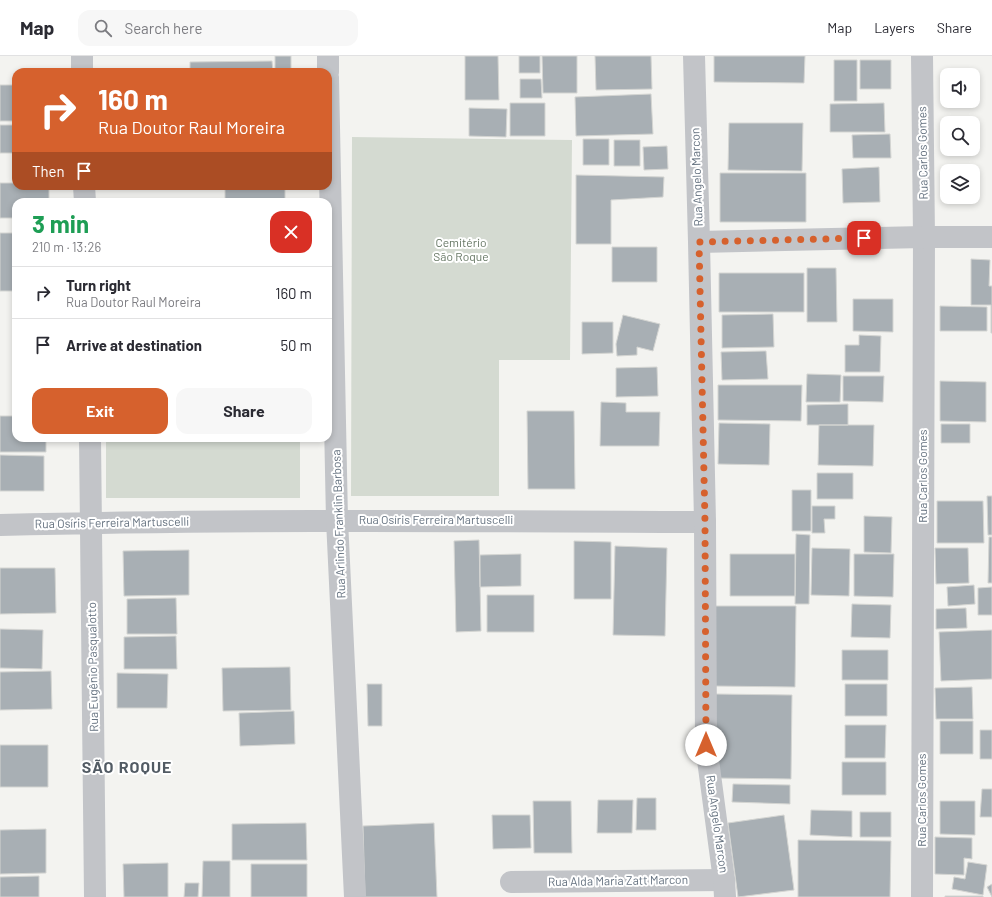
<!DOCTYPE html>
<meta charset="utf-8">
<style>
body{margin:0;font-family:Barlow,sans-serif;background:#f7f7f7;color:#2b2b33;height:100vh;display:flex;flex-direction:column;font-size:15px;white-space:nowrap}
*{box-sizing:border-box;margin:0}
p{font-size:13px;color:#7c7c81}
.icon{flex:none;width:22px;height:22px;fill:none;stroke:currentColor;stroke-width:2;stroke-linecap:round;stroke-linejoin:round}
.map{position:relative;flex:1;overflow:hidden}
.panel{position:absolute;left:12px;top:142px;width:320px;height:244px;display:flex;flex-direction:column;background:#fff;border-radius:12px;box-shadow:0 2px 6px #0003}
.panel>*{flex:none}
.hud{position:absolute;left:12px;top:12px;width:320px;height:122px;border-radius:12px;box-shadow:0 2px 6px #0003;background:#d6612d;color:#fff;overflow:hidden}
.fabs{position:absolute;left:940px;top:12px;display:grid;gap:8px}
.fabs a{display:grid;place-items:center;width:40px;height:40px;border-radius:8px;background:#fff;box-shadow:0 2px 6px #0003;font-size:20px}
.pin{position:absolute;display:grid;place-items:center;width:34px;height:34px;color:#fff;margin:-17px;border-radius:8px;box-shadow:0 2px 6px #0006}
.me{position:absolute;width:44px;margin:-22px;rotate:0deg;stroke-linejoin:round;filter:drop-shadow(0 0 3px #0008)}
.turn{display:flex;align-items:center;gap:14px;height:84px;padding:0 20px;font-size:18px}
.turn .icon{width:52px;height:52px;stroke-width:2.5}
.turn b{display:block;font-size:28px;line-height:34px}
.then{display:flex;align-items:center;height:38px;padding:0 20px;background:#0003;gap:8px;font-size:15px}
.round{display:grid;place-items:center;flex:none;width:42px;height:42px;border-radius:12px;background:#f7f7f7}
.overview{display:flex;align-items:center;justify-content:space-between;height:68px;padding:0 20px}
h1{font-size:24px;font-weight:700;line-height:30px;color:#1e9e55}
.cta{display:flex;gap:8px;margin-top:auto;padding:8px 20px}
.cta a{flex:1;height:46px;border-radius:12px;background:#d6612d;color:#fff;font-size:16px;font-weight:700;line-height:46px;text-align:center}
.cta a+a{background:#f7f7f7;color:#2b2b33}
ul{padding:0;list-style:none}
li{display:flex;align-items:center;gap:12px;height:52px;padding:0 20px;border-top:1px solid #e1e1e2}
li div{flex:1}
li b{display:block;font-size:15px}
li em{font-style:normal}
header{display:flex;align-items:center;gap:24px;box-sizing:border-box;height:56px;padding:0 20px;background:#fff;border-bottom:1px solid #e1e1e2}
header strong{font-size:19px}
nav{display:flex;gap:22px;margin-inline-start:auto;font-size:14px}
.search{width:280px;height:36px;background:#f7f7f7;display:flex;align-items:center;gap:10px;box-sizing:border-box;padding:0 14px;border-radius:12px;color:#7c7c81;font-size:15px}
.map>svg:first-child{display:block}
.green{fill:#d4dad1}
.building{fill:#a8afb4;stroke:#d4d5d2}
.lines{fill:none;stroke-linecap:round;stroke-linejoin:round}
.minor{stroke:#c2c4c8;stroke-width:22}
.tertiary{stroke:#c2c4c8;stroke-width:22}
.route{stroke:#d6612d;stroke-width:7;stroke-dasharray:0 12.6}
.labels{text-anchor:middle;stroke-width:4;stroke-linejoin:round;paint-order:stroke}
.street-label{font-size:12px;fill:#64717f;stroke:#fff}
.park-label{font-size:12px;fill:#657663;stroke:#fff}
.district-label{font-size:16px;font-weight:bold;letter-spacing:1px;fill:#525b64;stroke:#fff}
</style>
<header>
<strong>Map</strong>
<div class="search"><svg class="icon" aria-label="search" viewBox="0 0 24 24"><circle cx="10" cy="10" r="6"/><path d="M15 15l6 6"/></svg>Search here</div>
<nav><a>Map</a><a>Layers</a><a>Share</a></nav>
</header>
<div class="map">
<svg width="992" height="841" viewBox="0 0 992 841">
<rect width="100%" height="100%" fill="#f3f3f0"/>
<!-- green -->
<path class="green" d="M 352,81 L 572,84 L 570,304 L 499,304 L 499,440 L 351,440 Z
M 106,382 L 300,382 L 300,442 L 106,442 Z"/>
<!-- building -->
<path class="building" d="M 275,0 L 291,0 L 291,16 L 275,16 Z
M 465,0 L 498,0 L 499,44 L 465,44 Z
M 519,0 L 540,0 L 540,17 L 519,17 Z
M 542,0 L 577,0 L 577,37 L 543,37 Z
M 595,0 L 651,0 L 652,33 L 596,34 Z
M 714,0 L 805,0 L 804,27 L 714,26 Z
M 834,4 L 857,4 L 857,45 L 834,45 Z
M 860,4 L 891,4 L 891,33 L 860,33 Z
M 272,5 L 273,16 L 190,16 L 190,6 Z
M 520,23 L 541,23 L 542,42 L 520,42 Z
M 0,29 L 16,29 L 16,65 L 0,65 Z
M 651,38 L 653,78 L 576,80 L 575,41 Z
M 510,47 L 545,47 L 545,80 L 510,80 Z
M 884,47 L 885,76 L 830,76 L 830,48 Z
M 469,52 L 507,53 L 506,81 L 469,80 Z
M 729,67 L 803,67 L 802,115 L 728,114 Z
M 0,69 L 16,69 L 16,97 L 0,97 Z
M 890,78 L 891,102 L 853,102 L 852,79 Z
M 583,83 L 609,83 L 609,109 L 583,109 Z
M 614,84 L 640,84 L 640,110 L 614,110 Z
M 667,90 L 668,113 L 644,114 L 643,91 Z
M 879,111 L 880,146 L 843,147 L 842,113 Z
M 720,117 L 806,117 L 806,166 L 720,166 Z
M 576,119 L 664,121 L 663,141 L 611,144 L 611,188 L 576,188 Z
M 0,127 L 16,127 L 16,130 L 49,130 L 49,146 L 16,146 L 16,162 L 0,162 Z
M 225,130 L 285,130 L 285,146 L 225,146 Z
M 0,177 L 16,177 L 16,235 L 0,235 Z
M 612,191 L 657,191 L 657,226 L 612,226 Z
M 971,203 L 990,204 L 989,230 L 992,230 L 992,277 L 991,277 L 991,249 L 971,249 Z
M 807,212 L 836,212 L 837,266 L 807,266 Z
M 719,217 L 804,217 L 804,256 L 719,256 Z
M 853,243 L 893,243 L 893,276 L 853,275 Z
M 940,250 L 987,251 L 987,275 L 940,275 Z
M 773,258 L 774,291 L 722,292 L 722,259 Z
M 623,259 L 660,268 L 653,295 L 637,291 L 637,299 L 617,300 L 616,288 Z
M 582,266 L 613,266 L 613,297 L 582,298 Z
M 859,279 L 881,280 L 880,316 L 845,316 L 845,289 L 859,289 Z
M 766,295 L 768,323 L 722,324 L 721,296 Z
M 657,311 L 658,340 L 616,341 L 616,312 Z
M 807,318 L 841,319 L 840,346 L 806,346 Z
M 843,320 L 884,320 L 883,346 L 843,345 Z
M 940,325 L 986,326 L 986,366 L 940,365 Z
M 718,329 L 802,329 L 801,365 L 718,364 Z
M 601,346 L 626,347 L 626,356 L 660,356 L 659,390 L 600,390 Z
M 848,348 L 848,369 L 807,369 L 807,349 Z
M 527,355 L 574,355 L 575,433 L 528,433 Z
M 0,360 L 16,360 L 16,382 L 46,382 L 46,396 L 0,396 Z
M 719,367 L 770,368 L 769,409 L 718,408 Z
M 941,368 L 970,368 L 970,387 L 941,387 Z
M 819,369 L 874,369 L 873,410 L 818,409 Z
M 0,399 L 44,400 L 44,435 L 0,435 Z
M 817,417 L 853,417 L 853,443 L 817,443 Z
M 792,434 L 811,434 L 811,475 L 792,475 Z
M 987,440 L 992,440 L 992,479 L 988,479 Z
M 937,445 L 983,445 L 984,487 L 937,487 Z
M 812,450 L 835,450 L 835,463 L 824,463 L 825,477 L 812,477 Z
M 864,460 L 892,461 L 891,497 L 864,496 Z
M 796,478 L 810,479 L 809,548 L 795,548 Z
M 989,481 L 992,481 L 992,527 L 988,527 Z
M 479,484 L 481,575 L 456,576 L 454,485 Z
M 574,485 L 611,486 L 611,543 L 574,543 Z
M 615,490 L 667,492 L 665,580 L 613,579 Z
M 812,492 L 850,493 L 849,540 L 811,539 Z
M 935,492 L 968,492 L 969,527 L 936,528 Z
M 189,494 L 189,539 L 124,540 L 123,495 Z
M 521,498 L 521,530 L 480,531 L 480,499 Z
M 730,498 L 795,498 L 795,540 L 730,540 Z
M 854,498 L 894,498 L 893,541 L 854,540 Z
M 0,512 L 55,512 L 56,557 L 0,558 Z
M 974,529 L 975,548 L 948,550 L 947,531 Z
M 992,531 L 992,559 L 978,559 L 978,532 Z
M 487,539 L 534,539 L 534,576 L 487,576 Z
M 176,542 L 177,578 L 127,578 L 127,543 Z
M 852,548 L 891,549 L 890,582 L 851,581 Z
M 715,550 L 796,550 L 795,631 L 714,630 Z
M 966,552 L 967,572 L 936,573 L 936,553 Z
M 0,573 L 43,574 L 42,613 L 0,612 Z
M 992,574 L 992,623 L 941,625 L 939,576 Z
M 176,580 L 177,613 L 124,613 L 124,581 Z
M 842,594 L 888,594 L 888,624 L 842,624 Z
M 290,611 L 291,654 L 223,655 L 222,612 Z
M 51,615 L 52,653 L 0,654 L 0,616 Z
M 117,617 L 168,618 L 167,652 L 117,652 Z
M 367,628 L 382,628 L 382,670 L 368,670 Z
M 845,628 L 887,628 L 887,660 L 845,660 Z
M 972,631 L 973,663 L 936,663 L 935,632 Z
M 715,638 L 792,639 L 791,723 L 714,722 Z
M 294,655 L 295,688 L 240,690 L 239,657 Z
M 940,665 L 973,665 L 973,698 L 940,698 Z
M 845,669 L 886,669 L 885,702 L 845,702 Z
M 980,674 L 992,674 L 992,703 L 980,703 Z
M 0,689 L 48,689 L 48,731 L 0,731 Z
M 842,706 L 886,706 L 886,739 L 842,739 Z
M 733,728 L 790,729 L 790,748 L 732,746 Z
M 982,733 L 992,733 L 992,761 L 980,761 Z
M 637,742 L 656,742 L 656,774 L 636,774 Z
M 598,744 L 633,744 L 632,777 L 597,777 Z
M 533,745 L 571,745 L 572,797 L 534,797 Z
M 940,745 L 975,745 L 975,779 L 940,778 Z
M 811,754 L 852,755 L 852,781 L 810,779 Z
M 860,756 L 891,756 L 891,781 L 860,781 Z
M 492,759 L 530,759 L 531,792 L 493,793 Z
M 784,759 L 794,834 L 738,841 L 728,767 Z
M 306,767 L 307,804 L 232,804 L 232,768 Z
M 434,767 L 437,841 L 365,841 L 363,770 Z
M 46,773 L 46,817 L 0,818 L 0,774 Z
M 935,781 L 972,782 L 972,803 L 964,802 L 964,819 L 935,818 Z
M 798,784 L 891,785 L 890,841 L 798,841 Z
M 203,805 L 230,805 L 230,841 L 202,841 Z
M 968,806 L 987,809 L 983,839 L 952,833 L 954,821 L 965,823 Z
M 168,807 L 168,841 L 124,841 L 123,808 Z
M 251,808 L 307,808 L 307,841 L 251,841 Z
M 39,820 L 39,841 L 0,841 L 0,821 Z
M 185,827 L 199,827 L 198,841 L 184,841 Z
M 992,828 L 992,841 L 987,831 Z
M 945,840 L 983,840 L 983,841 L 945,841 Z"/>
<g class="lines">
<!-- minor -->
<path class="minor" d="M 82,0 L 82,16
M 84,130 L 85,146
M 90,382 L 95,841
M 0,469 C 235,463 470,465 705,466
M 511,826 L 724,824
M 922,841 L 924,181 L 922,0"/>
<!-- tertiary -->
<path class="tertiary" d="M 328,0 L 328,16
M 694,0 L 699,186 L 705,466 L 706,689 L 724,824 L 725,841
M 328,22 L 337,464 L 355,841
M 699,186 L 924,181 L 992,181"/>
</g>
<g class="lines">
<!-- route -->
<path class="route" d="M 706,689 L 705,466 L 699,186 L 864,182"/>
</g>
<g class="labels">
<!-- street labels -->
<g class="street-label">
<text transform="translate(923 97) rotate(-91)" y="4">Rua Carlos Gomes</text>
<text transform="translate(697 121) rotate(-92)" y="4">Rua Angelo Marcon</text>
<text transform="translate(923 420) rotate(-90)" y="4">Rua Carlos Gomes</text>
<text x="436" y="468">Rua Osíris Ferreira Martuscelli</text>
<text transform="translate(112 467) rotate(-1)" y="4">Rua Osíris Ferreira Martuscelli</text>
<text transform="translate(339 468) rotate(-92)" y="4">Rua Arlindo Franklin Barbosa</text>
<text transform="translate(93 611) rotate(-91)" y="4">Rua Eugênio Pasqualotto</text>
<text transform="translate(922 744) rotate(-90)" y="4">Rua Carlos Gomes</text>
<text transform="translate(717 768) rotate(82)" y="4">Rua Angelo Marcon</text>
<text transform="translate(618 825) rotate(-1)" y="4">Rua Alda Maria Zatt Marcon</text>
</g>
<!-- park labels -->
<g class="park-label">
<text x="461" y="191">Cemitério<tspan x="461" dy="14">São Roque</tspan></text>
</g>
<!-- district labels -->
<g class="district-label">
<text x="127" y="717">SÃO ROQUE</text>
</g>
</g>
</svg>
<div class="fabs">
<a><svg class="icon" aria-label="sound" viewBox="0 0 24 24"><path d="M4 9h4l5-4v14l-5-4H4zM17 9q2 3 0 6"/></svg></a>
<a><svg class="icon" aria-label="search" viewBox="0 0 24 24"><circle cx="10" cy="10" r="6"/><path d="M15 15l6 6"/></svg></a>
<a><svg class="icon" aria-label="layers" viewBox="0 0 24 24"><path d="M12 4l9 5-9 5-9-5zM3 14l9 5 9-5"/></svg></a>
</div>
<div class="pin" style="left:864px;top:182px;background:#d93025"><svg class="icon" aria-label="arrive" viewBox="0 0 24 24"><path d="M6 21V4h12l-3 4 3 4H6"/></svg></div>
<svg class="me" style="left:706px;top:689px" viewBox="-20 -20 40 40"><circle r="19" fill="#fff"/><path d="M0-13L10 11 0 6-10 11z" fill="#d6612d"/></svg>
<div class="hud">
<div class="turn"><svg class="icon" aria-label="right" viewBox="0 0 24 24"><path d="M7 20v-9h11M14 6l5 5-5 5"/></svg><div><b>160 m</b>Rua Doutor Raul Moreira</div></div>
<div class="then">Then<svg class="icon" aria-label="arrive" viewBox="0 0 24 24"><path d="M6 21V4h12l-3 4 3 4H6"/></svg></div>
</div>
<section class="panel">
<div class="overview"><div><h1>3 min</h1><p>210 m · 13:26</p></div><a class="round" style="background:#d93025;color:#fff"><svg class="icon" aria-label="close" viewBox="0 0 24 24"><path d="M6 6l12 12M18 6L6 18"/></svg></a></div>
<ul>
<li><svg class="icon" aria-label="right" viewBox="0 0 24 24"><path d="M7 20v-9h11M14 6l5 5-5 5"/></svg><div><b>Turn right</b><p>Rua Doutor Raul Moreira</p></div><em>160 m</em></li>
<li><svg class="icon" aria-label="arrive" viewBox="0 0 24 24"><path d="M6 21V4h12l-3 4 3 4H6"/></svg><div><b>Arrive at destination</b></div><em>50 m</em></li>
</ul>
<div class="cta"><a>Exit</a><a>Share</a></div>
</section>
</div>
